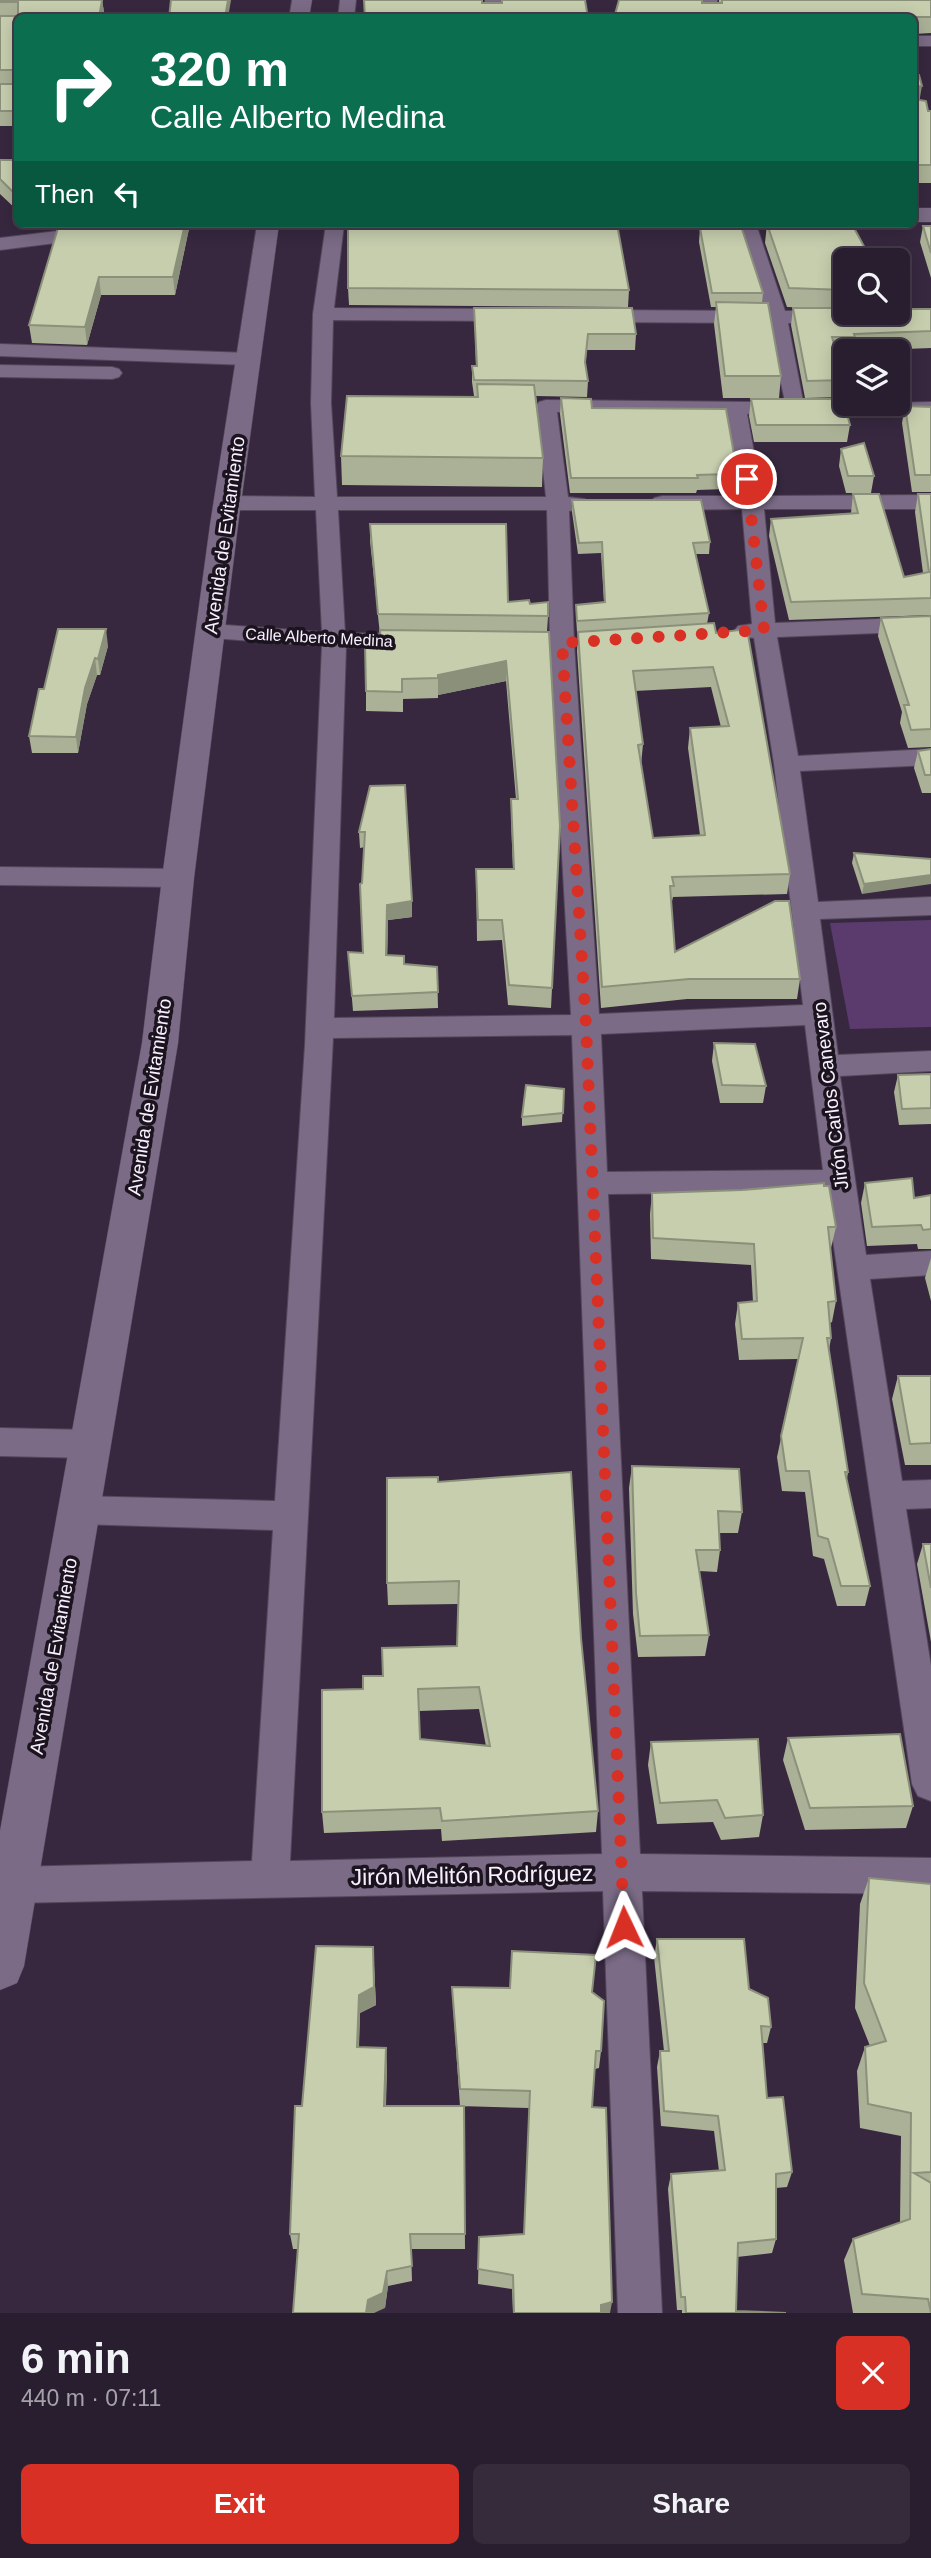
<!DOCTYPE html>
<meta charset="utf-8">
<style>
body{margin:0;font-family:Arial,sans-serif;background:#352b3b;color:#f1f3f6;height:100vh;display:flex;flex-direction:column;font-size:26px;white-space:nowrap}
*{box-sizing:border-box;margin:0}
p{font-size:23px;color:#a5a2aa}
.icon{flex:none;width:38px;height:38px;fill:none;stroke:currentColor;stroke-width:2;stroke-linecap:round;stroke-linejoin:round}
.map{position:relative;height:2313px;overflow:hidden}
.sheet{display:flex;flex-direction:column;background:#291e2f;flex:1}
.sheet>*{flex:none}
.hud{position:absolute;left:14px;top:14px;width:903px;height:214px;border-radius:10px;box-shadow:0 4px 18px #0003,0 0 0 2px #453c4b;background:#0b6e4f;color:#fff;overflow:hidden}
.controls{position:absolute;left:833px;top:248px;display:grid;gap:14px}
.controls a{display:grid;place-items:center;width:77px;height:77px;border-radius:10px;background:#291e2f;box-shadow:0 4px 18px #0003,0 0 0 2px #453c4b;font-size:35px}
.pin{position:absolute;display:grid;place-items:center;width:60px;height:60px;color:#fff;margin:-30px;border:4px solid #fff;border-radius:50%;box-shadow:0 2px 7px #0007}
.me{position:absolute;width:77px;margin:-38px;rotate:358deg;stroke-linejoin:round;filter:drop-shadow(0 0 5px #0008)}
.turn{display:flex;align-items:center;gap:24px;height:147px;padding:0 21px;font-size:32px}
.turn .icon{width:91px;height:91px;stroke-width:2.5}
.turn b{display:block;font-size:49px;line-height:60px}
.then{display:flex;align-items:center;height:66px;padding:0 21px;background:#0003;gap:14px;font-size:26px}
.round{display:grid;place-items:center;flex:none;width:74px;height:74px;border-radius:10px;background:#352b3b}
.head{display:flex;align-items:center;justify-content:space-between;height:119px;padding:0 21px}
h1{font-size:42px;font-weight:600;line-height:52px}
.action{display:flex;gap:14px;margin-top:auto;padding:14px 21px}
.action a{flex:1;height:80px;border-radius:10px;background:#d93025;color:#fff;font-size:28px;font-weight:600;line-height:80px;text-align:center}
.action a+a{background:#352b3b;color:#f1f3f6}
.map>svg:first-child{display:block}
.green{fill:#5b3b6e}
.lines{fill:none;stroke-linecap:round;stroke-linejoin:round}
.minor-casing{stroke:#53475a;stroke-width:2}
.tertiary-casing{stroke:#53475a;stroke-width:1}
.minor{fill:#7b6b86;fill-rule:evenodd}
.tertiary{fill:#7b6b86;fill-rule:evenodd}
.wall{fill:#abb196;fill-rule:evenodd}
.shaded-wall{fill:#8b907a}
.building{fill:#c7ceae;stroke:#8b907a;stroke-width:2;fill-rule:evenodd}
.route{stroke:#d93025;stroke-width:12;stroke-dasharray:0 21.6}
.labels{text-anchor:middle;stroke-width:7;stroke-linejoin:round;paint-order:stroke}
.far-street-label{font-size:16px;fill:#f9f0ff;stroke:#1b141f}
.street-label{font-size:19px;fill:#f9f0ff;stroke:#1b141f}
.near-street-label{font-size:23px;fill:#f9f0ff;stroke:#1b141f}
</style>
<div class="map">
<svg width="931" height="2313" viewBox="0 0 931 2313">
<rect width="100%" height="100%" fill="#37283f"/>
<!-- green -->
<path class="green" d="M 931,920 L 931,1027 L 850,1029 L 830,923 Z"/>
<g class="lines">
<!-- minor casing -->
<g class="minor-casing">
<path id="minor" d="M 340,0 L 356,0 L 354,18 L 338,18 Z
M 485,0 L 501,0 L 500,18 L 484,18 Z
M 701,0 L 717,0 L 719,18 L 703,18 Z
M 914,36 L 931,36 L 931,46 L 914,46 Z
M 115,224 L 168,224 L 159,230 L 0,250 L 0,238 Z
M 326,224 L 344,224 L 334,308 L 515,309 L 525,315 L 515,321 L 333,320 L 331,403 L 337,497 L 546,497 L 536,406 L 539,402 L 546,400 L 755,402 L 762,404 L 765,408 L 762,412 L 747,414 L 762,496 L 931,495 L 931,509 L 764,509 L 775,623 L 931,617 L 931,631 L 777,637 L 798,756 L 931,749 L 931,765 L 800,771 L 818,902 L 931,897 L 931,915 L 820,919 L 838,1055 L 931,1051 L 931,1071 L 840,1076 L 866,1255 L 931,1251 L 931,1275 L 870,1279 L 902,1481 L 931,1480 L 931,1508 L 906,1509 L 931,1666 L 931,1801 L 918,1796 L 912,1784 L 826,1192 L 608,1194 L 640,1854 L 931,1858 L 931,1894 L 642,1891 L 662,2313 L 618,2313 L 603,1891 L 13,1903 L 0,1898 L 0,1872 L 13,1867 L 252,1861 L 273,1530 L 78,1524 L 66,1520 L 61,1510 L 66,1500 L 78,1496 L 275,1501 L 305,1045 L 322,646 L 211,638 L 203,636 L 199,631 L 203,626 L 211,624 L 322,632 L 316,510 L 228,510 L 220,508 L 217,503 L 220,498 L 228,496 L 315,497 L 311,403 L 313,314 ZM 557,412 L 726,414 L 740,496 L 662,496 L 654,498 L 651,503 L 654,508 L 662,510 L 742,509 L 752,624 L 738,626 L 734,631 L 738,636 L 754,638 L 774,764 L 803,1005 L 599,1014 L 574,643 L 569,511 L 585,509 L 588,504 L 585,499 L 568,497 ZM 338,510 L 547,510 L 550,643 L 571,1015 L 334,1018 L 346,647 L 420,648 L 428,646 L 432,641 L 428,636 L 420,634 L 345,633 ZM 805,1025 L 823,1170 L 607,1172 L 601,1034 ZM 572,1035 L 602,1854 L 290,1861 L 333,1038 Z
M 738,224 L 756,224 L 785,311 L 833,311 L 843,317 L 833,323 L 788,323 L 803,401 L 845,401 L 845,404 L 931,402 L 931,414 L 787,411 L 768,323 L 593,322 L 583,316 L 593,310 L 765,311 Z
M 0,344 L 248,353 L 255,355 L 258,359 L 255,363 L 248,365 L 0,356 Z
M 0,365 L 112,367 L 119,369 L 122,373 L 119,377 L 112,379 L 0,377 Z
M 0,867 L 178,869 L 187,872 L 191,878 L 187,884 L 178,887 L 0,885 Z
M 0,1428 L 90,1430 L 102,1434 L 107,1444 L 102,1454 L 90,1458 L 0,1456 Z"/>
</g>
<!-- tertiary casing -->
<g class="tertiary-casing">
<path id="tertiary" d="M 292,0 L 312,0 L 309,18 L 289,18 Z
M 914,208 L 931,208 L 931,222 L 914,222 Z
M 257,224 L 279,224 L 238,525 L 194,878 L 178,1043 L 24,1966 L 17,1983 L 0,1990 L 0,1831 L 142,1043 L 162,878 L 210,525 Z"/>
</g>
<!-- minor -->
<use href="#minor" class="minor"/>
<!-- tertiary -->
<use href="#tertiary" class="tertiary"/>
</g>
<!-- wall -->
<path class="wall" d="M 0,0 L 102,0 L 104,12 L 103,18 L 18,18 L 18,126 L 0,126 Z
M 719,0 L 931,0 L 931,33 L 914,34 L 914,18 L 702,3 L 719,3 Z
M 483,3 L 588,18 L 365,18 Z
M 914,75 L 920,100 L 928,111 L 931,111 L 931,183 L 914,183 Z
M 0,160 L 18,160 L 18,211 L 0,194 Z
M 45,224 L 190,224 L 175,295 L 101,295 L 87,345 L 32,343 L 29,325 L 58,228 L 49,229 Z
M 767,224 L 816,227 L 845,261 L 845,313 L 931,309 L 931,348 L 853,351 L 853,352 L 845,352 L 845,354 L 837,354 L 845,380 L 843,397 L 805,398 L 791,325 L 793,308 L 827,308 L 787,307 L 765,243 Z
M 923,226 L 931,226 L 931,278 L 920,242 Z
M 700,228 L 763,293 L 762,303 L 781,376 L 779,398 L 723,398 L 714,324 L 716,307 L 711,307 L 699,242 Z
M 348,288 L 629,290 L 628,307 L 349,305 Z
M 474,308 L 636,334 L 635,350 L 587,350 L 585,367 L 588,381 L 587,397 L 536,396 L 543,458 L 542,487 L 342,485 L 341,456 L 476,397 L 476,396 L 474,396 L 472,382 L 472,366 L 476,366 Z
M 561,398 L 734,454 L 733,470 L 727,489 L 697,490 L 696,493 L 570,493 L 560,414 Z
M 751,399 L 850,425 L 847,442 L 754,442 L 749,416 Z
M 905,406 L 931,407 L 931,492 L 912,492 L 902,423 Z
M 841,449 L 874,476 L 871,493 L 846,493 L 839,466 Z
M 853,494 L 904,577 L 923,573 L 915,512 L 918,494 L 931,494 L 931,615 L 789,620 L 769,536 L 771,519 L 851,513 Z
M 572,500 L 710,542 L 709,554 L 696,554 L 709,613 L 707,624 L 716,633 L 790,874 L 787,894 L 673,897 L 671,906 L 675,952 L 800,979 L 797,999 L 687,999 L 601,1008 L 577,651 L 578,632 L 577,632 L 576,616 L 576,605 L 604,602 L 601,553 L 578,554 L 572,512 ZM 711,687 L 721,727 L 690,728 L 688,748 L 700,835 L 653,838 L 641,765 L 643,744 L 635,691 Z
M 370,524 L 508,602 L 530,604 L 548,616 L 547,632 L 560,826 L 551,1008 L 508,1005 L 502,940 L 477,941 L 476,869 L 513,869 L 511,819 L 511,799 L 516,799 L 506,681 L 438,695 L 438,698 L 403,699 L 403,712 L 366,711 L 366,691 L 381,644 L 370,541 Z
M 931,616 L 931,747 L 908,748 L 900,723 L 902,712 L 878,636 L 881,618 Z
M 108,646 L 100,675 L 97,675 L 87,704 L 78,753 L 32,753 L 29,736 L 44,689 Z
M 931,749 L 931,793 L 922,793 L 914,768 L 918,751 Z
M 370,786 L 412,917 L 388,920 L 387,955 L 404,964 L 437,967 L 438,1008 L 353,1011 L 348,952 L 363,953 L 362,883 L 365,847 L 360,848 L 359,832 Z
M 854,853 L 931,859 L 862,894 L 852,863 Z
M 714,1043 L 766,1086 L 763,1103 L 720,1103 L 712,1061 Z
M 931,1074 L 931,1124 L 899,1125 L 894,1092 L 898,1075 Z
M 564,1089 L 562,1122 L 522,1126 L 522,1117 Z
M 865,1183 L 914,1198 L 931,1195 L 931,1249 L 918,1249 L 917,1244 L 867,1246 L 861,1203 Z
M 652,1193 L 836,1227 L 831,1248 L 830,1248 L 836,1301 L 832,1322 L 830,1323 L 831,1338 L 829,1350 L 848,1472 L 847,1479 L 870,1586 L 865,1606 L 837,1606 L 824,1559 L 813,1556 L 805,1492 L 782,1491 L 777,1457 L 798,1359 L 739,1360 L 735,1324 L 738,1303 L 753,1302 L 751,1265 L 651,1259 L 650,1214 Z
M 931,1258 L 931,1301 L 925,1278 Z
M 898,1376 L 931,1376 L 931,1465 L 905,1465 L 892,1399 Z
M 632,1466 L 742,1512 L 738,1533 L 719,1533 L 720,1550 L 717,1572 L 699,1571 L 709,1635 L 705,1656 L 638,1657 L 633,1614 L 629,1488 Z
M 438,1482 L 581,1638 L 598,1811 L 596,1832 L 442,1841 L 441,1829 L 324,1833 L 322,1812 L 363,1689 L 383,1676 L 457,1646 L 458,1604 L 388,1605 L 387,1583 ZM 479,1709 L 486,1746 L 420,1739 L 419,1711 Z
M 923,1544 L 931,1544 L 931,1642 L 917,1564 Z
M 788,1738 L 913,1806 L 906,1828 L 805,1830 L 783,1760 Z
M 651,1742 L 763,1815 L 759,1837 L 721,1840 L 713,1822 L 657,1824 L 648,1765 Z
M 869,1878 L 931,1884 L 931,2313 L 853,2313 L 844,2260 L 853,2239 L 900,2223 L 901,2136 L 860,2128 L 857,2071 L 865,2047 L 870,2046 L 855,2008 L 860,1904 Z
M 657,1939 L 749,1989 L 771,2027 L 767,2043 L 762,2043 L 767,2098 L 792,2172 L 787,2187 L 776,2188 L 776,2239 L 772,2253 L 737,2257 L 736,2311 L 786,2313 L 682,2313 L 682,2310 L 677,2310 L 668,2189 L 671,2174 L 719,2171 L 714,2131 L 661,2126 L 657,2067 L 660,2051 L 664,2051 L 654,1957 Z
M 374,1965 L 376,2005 L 360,2013 L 359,2047 L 387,2065 L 386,2106 L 464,2106 L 465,2249 L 411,2249 L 412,2281 L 388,2286 L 385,2308 L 298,2249 L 293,2249 L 290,2234 L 302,2106 Z
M 452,1987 L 592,1992 L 601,2051 L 599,2068 L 595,2069 L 592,2107 L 610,2313 L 513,2313 L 512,2289 L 478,2284 L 479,2237 L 524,2234 L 529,2108 L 460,2106 L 453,2005 Z"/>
<!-- shaded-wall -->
<path class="shaded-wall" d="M 102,0 L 104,12 L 103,18 L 99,18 Z
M 228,0 L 231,0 L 228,18 L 225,18 Z
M 916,17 L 914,33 L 914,34 L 914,20 Z
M 922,86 L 919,103 L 914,104 L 915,87 Z
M 48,224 L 93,224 L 49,229 Z
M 185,224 L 190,224 L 175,295 L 173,277 Z
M 99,277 L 101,295 L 87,345 L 85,327 Z
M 734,454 L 733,470 L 727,489 L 729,474 Z
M 106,629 L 108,646 L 100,675 L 98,659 Z
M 95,658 L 97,675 L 87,704 L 78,753 L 76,737 L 85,688 Z
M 506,661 L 506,681 L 438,695 L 438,675 Z
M 931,875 L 931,884 L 862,894 L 864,884 Z
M 412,901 L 412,917 L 388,920 L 387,970 L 387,905 Z
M 373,1947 L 376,2005 L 360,2013 L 358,2065 L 357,2047 L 359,1995 Z
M 386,2048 L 387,2065 L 385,2123 L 384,2106 Z
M 387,2271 L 388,2286 L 385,2308 L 374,2313 L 366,2313 L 368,2300 Z
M 612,2302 L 610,2313 L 600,2313 L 601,2305 Z"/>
<!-- building -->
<path class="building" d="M 0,0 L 102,0 L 99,18 L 18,18 L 18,70 L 0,70 L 0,16 L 18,16 L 18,2 L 0,2 Z
M 171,0 L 228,0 L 225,18 L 169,18 Z
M 364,0 L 482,0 L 482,3 L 502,3 L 502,0 L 585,0 L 588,18 L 456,18 L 456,13 L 401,14 L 401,18 L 365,18 Z
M 619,0 L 702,0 L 702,3 L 722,3 L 722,0 L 931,0 L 931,17 L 916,17 L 914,20 L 914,18 L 614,18 Z
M 914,75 L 919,75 L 922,86 L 915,87 L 914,99 L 926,101 L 928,111 L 931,111 L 931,165 L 914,165 Z
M 0,84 L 18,84 L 18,111 L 0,111 Z
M 0,160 L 18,160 L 18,197 L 0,179 Z
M 87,224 L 185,224 L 173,277 L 99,277 L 85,327 L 29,325 L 58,228 Z
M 348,224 L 617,224 L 629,290 L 348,288 Z
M 767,224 L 815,224 L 816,227 L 853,226 L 872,261 L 845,261 L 845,290 L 789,288 Z
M 923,226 L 931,226 L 931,253 Z
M 700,228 L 742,229 L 763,293 L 712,293 Z
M 716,302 L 768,303 L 781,376 L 725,376 Z
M 474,308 L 632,308 L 636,334 L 588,334 L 585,362 L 588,381 L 474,380 L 472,366 L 477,366 Z
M 793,308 L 845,308 L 845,313 L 898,313 L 898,309 L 931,309 L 931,331 L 854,334 L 855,337 L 832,337 L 845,380 L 807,381 Z
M 477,384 L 534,385 L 543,458 L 341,456 L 347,396 L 478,397 Z
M 561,398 L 591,399 L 592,408 L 726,409 L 734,454 L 729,474 L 697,475 L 698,478 L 571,478 Z
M 751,399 L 843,399 L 850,425 L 756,425 Z
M 905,406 L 931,407 L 931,475 L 915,475 Z
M 864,443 L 874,476 L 848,476 L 841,449 Z
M 853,494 L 879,494 L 904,577 L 929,572 L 918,494 L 931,494 L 931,598 L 791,602 L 771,519 L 858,513 Z
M 572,500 L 701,500 L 710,542 L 693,543 L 709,613 L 577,621 L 576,605 L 605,602 L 602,542 L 579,543 Z
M 370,524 L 506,524 L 508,602 L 529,600 L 530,604 L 548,602 L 548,616 L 378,614 Z
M 931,616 L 931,729 L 911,730 L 904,705 L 909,705 L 881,618 Z
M 714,623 L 716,633 L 747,629 L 790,874 L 672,877 L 674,886 L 670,886 L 675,952 L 775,901 L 789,901 L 800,979 L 689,979 L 602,987 L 578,632 ZM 713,667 L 729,726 L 690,728 L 705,835 L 653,838 L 638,745 L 643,744 L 633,671 Z
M 58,629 L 106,629 L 98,659 L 95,658 L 85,688 L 76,737 L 29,736 L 39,689 L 44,689 Z
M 380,630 L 549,632 L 560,826 L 552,988 L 509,985 L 502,920 L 478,920 L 476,869 L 514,869 L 511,799 L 518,799 L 506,661 L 438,675 L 438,678 L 402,679 L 402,692 L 366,691 L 365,644 L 381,644 Z
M 931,749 L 931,775 L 925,775 L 918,751 Z
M 405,785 L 412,901 L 387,905 L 386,955 L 404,956 L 404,964 L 437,967 L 438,992 L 352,996 L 348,952 L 363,953 L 360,884 L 362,883 L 365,832 L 359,832 L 370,786 Z
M 854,853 L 931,859 L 931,875 L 864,884 Z
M 714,1043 L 755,1044 L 766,1086 L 722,1085 Z
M 931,1074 L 931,1108 L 902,1109 L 898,1075 Z
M 526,1085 L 564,1089 L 563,1113 L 522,1117 Z
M 912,1178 L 914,1198 L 931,1195 L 931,1229 L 923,1230 L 921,1225 L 872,1227 L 865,1183 Z
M 824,1183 L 824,1186 L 829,1186 L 836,1227 L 828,1227 L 836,1301 L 828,1302 L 831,1338 L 827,1338 L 848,1472 L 845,1472 L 870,1586 L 841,1586 L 828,1539 L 818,1536 L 809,1471 L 786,1471 L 781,1436 L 803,1338 L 742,1339 L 738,1303 L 757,1301 L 754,1244 L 653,1238 L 652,1193 L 742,1190 Z
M 898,1376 L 931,1376 L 931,1443 L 910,1444 Z
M 632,1466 L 739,1469 L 742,1512 L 718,1511 L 720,1550 L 696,1550 L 709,1635 L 640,1636 L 636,1593 Z
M 571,1472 L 581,1638 L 598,1811 L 442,1821 L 440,1808 L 322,1812 L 322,1690 L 363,1689 L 363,1676 L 383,1676 L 382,1648 L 457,1646 L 459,1581 L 387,1583 L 387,1478 L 438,1477 L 438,1482 ZM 479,1687 L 490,1746 L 420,1739 L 418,1689 Z
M 923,1544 L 931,1544 L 931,1588 Z
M 900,1734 L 913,1806 L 810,1808 L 788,1738 Z
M 758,1739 L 763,1815 L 725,1818 L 717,1800 L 660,1803 L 651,1742 Z
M 869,1878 L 931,1884 L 931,2172 L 914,2173 L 931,2183 L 931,2313 L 928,2299 L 862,2294 L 853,2239 L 910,2219 L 911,2113 L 868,2104 L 865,2047 L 886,2041 L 864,1983 Z
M 657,1939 L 744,1939 L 749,1989 L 768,1998 L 771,2027 L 761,2026 L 767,2098 L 783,2097 L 792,2172 L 776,2174 L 776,2239 L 738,2243 L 736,2311 L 786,2313 L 686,2313 L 685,2297 L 681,2297 L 671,2174 L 725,2170 L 718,2116 L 664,2111 L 660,2051 L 669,2051 Z
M 316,1946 L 373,1947 L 374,1987 L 359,1995 L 357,2047 L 386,2048 L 384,2106 L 464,2106 L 465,2234 L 410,2234 L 412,2266 L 387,2271 L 383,2293 L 368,2300 L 366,2313 L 293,2313 L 299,2234 L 290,2234 L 295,2106 L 302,2106 Z
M 512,1951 L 596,1955 L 592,1992 L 604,2001 L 601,2051 L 596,2051 L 592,2107 L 606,2108 L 612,2302 L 601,2305 L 601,2313 L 514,2313 L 513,2275 L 478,2269 L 479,2237 L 524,2234 L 530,2091 L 460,2089 L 452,1987 L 510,1988 Z"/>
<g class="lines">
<!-- route -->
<path class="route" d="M 624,1927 L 586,1025 L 562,643 L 764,630 L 747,479"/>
</g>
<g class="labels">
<!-- far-street labels -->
<g class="far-street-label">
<text transform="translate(319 637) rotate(3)" y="6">Calle Alberto Medina</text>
</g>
<!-- street labels -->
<g class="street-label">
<text transform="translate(224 535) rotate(-82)" y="7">Avenida de Evitamiento</text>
<text transform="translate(830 1096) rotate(-97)" y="7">Jirón Carlos Canevaro</text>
<text transform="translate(149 1097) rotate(-81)" y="7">Avenida de Evitamiento</text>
<text transform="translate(53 1656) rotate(-80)" y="7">Avenida de Evitamiento</text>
</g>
<!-- near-street labels -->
<g class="near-street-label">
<text transform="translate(472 1875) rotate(-1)" y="8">Jirón Melitón Rodríguez</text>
</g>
</g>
</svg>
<div class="controls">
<a><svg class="icon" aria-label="search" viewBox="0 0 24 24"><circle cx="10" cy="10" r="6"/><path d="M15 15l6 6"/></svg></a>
<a><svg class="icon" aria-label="layers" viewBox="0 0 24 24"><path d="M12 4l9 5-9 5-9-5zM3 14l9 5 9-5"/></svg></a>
</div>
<div class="pin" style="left:747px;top:479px;background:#d93025"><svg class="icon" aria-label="arrive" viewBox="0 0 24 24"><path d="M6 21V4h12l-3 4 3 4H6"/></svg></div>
<svg class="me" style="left:624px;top:1927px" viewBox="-20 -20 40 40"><path d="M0-17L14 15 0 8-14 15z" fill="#d93025" stroke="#fff" stroke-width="4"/></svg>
<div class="hud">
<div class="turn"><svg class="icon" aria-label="right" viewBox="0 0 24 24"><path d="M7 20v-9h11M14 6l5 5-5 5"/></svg><div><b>320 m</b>Calle Alberto Medina</div></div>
<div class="then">Then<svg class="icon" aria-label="left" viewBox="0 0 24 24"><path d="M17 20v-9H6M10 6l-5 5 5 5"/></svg></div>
</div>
</div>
<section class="sheet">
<div class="head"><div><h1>6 min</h1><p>440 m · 07:11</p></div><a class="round" style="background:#d93025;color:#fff"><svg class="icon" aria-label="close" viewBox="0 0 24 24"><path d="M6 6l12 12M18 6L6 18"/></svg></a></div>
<div class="action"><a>Exit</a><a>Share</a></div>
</section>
